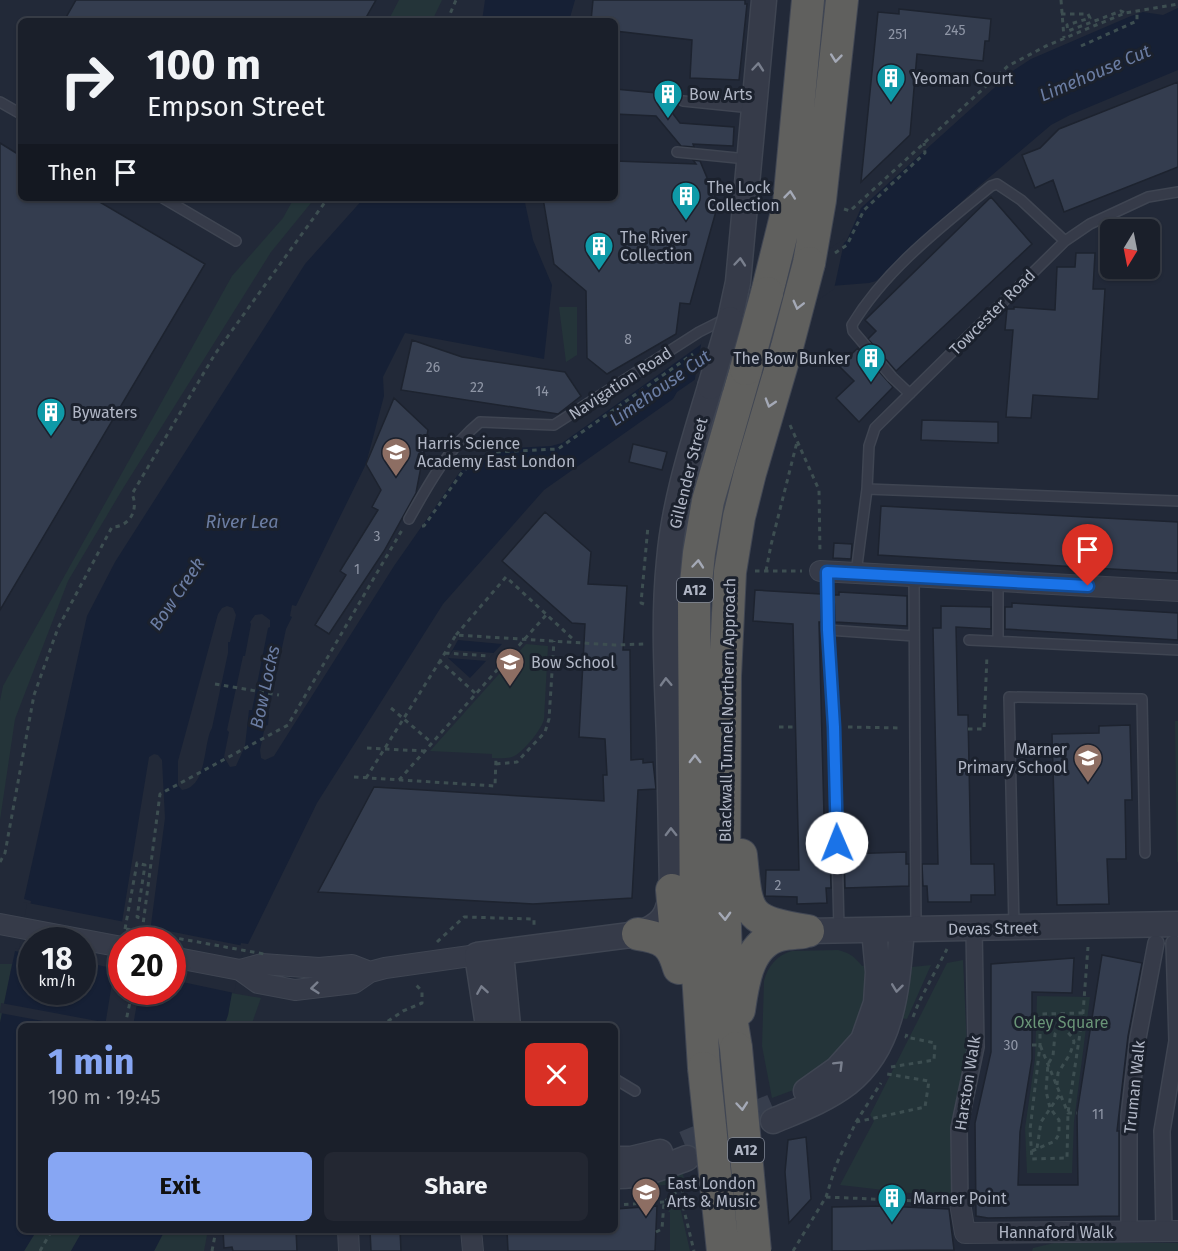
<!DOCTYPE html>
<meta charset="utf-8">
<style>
body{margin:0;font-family:"Fira Sans",sans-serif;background:#232732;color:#f1f3f6;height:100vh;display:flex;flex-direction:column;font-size:22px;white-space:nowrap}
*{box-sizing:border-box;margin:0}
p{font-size:20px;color:#9fa2a8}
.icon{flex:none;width:33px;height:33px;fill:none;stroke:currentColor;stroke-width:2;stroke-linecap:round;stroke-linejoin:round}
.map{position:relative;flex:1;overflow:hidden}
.details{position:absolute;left:18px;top:1023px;width:600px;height:210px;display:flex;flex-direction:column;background:#1a1f2a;border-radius:9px;box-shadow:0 2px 4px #0004,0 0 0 2px #383d47}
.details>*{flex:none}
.hud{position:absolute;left:18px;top:18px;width:600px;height:183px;border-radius:9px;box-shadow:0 2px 4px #0004,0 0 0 2px #383d47;background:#1a1f2a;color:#f1f3f6;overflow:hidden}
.needle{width:39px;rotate:190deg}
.fabs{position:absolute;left:1100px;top:219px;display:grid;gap:12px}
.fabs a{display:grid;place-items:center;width:60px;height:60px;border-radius:9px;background:#1a1f2a;box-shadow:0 2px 4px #0004,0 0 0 2px #383d47;font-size:30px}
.speed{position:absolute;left:18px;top:927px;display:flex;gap:12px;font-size:30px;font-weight:700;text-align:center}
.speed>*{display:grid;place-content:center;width:78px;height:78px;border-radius:50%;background:#1a1f2a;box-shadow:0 2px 4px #0004,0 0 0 2px #383d47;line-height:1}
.speed small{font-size:15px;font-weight:400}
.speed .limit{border:9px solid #d22;background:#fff;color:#111}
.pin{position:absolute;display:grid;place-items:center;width:51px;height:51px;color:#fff;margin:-62px -26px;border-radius:50% 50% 50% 0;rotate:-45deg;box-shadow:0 0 6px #0007}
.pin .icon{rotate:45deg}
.me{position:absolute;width:66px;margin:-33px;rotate:359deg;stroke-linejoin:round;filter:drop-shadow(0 0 4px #0008)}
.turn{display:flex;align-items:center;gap:21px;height:126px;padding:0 30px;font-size:27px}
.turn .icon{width:78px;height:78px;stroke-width:2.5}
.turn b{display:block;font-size:42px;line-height:51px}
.then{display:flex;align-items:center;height:57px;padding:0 30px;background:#0003;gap:12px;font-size:22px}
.round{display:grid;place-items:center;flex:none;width:63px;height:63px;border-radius:9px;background:#232732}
.head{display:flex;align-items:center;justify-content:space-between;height:102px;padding:0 30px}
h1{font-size:36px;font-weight:700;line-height:45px;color:#87a6f3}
.action{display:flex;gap:12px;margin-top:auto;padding:12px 30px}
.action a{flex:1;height:69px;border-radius:9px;background:#87a6f3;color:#111;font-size:24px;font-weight:700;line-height:69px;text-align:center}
.action a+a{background:#232732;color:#f1f3f6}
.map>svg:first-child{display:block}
.green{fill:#243439}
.water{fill:#162035;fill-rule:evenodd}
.pier{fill:#222938}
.building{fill:#343d4f;stroke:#1d232f;stroke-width:1.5}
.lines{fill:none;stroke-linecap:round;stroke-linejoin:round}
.tertiary-tunnel{stroke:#373e4d;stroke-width:24;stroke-dasharray:24 12;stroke-linecap:butt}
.service-casing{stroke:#3f4552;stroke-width:12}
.pedestrian-casing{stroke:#3f4552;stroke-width:18}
.minor-casing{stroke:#3f4552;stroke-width:22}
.tertiary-casing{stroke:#3f4552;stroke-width:27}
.trunk-casing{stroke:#404653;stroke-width:34}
.path{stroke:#3d4e51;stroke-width:3;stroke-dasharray:4.5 4.5;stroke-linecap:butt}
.service{stroke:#363b49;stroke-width:9}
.pedestrian{stroke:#363b49;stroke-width:15}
.minor{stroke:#363b49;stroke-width:20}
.tertiary{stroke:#363b49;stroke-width:24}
.trunk{stroke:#60605e;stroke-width:32}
.tertiary-bridge-casing{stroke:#3f4552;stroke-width:27;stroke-linecap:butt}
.trunk-bridge-casing{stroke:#404653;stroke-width:34;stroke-linecap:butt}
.path-bridge{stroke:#3d4e51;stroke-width:3;stroke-dasharray:4.5 4.5;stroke-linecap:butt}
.tertiary-bridge{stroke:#363b49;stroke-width:24}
.trunk-bridge{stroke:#60605e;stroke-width:32}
.oneway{stroke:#a4a9b6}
.oneway2{stroke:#797f8d}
.route-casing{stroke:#114b97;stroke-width:15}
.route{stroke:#1a73e8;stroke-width:10}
.labels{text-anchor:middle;stroke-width:6;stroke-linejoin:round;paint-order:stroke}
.number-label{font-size:14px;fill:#8f96a6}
.shield{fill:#1b212d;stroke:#838997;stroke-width:1.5}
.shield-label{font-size:15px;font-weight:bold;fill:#b0b6c5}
.poi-label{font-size:16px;fill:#b0b6c5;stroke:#1b212d;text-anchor:start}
.street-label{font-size:16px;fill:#b0b6c5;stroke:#1b212d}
.park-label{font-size:16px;fill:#699477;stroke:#1b212d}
.water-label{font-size:18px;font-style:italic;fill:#6b7da3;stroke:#1b212d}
</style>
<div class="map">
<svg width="1178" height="1251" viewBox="0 0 1178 1251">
<rect width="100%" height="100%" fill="#222938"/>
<!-- green -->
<path class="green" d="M 399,0 L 442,0 L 432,21 L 388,21 Z
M 294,198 L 315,198 L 271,252 L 122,490 L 68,581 L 15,719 L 0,820 L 0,701 L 3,686 L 232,276 L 283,218 Z
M 559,307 L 577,307 L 577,355 L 566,362 Z
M 526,644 L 548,646 L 544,719 C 542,729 522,754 512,757 C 506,759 499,758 492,758 L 492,754 L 430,751 Z
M 1175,721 L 1178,721 L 1178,862 L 1177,862 Z
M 838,950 C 850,953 855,957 862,966 L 866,965 L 869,974 L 867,998 L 851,1039 L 799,1088 L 772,1098 L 762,1046 L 764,981 C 768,966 777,955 792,951 Z
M 963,960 L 967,1048 L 951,1126 L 953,1198 L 840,1185 L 874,1121 L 870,1115 L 947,963 Z
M 0,964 L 12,964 L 0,1023 Z
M 931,965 L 907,1019 L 901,1018 L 912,967 Z
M 231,993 L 261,998 L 251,1026 L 224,1026 L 228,1015 Z
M 1037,996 L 1090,997 L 1074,1122 L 1072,1173 L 1027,1173 L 1025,1128 L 1035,1059 Z
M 683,1170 L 684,1184 L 615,1188 L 615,1186 Z
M 678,1198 L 690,1251 L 670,1251 L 670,1212 L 668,1212 Z
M 37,1230 L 83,1230 L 71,1251 L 24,1251 Z
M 165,1230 L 208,1230 L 204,1251 L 154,1251 Z
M 1054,1243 L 1178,1243 L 1178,1251 L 1032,1251 L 1033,1248 Z"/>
<!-- water -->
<path class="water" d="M 485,0 L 575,0 L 569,21 L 482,21 Z
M 1178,8 L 1178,70 L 1070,115 L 1051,125 L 972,192 L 876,281 L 869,283 L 831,286 L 677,392 L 673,399 L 544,490 L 443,604 L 317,803 L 248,944 L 241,943 L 228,1015 L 224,1026 L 133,1026 L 139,992 L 172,992 L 172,940 L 149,940 L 165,818 L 162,760 L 158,755 L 154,754 L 149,757 L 105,1026 L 21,1026 L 21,1230 L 37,1230 L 24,1251 L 0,1251 L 0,1023 L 15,951 L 21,952 L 31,901 L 24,899 L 87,616 L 115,562 L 305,264 L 364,198 L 524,198 L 533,240 L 552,285 L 544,359 L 405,333 L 383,377 L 384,396 L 366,464 L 296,606 L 292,605 L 290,616 L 292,617 L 286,629 L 268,713 L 269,714 L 268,725 L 265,726 L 260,750 L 261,758 L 265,760 L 274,756 L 394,566 L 459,473 L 469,464 L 494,449 L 551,446 L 562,443 L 844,243 L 847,240 L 861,208 L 1014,70 L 1031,59 L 1131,16 L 1143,12 L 1163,15 ZM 227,606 L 233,608 L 236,615 L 230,642 L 228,642 L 228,653 L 212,728 C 203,742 208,787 182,790 L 178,785 L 178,761 L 218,614 L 222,608 ZM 262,614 L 270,620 L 270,627 L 268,628 L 252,710 L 249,710 L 245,746 L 236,766 L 230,767 L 224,757 L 229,732 L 227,730 L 243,656 L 245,656 L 251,624 L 250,622 L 255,615 ZM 32,940 L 82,940 L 82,992 L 32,992 Z
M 458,640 L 502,644 L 470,678 L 448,658 Z
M 83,1230 L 165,1230 L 154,1251 L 71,1251 Z"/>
<!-- pier -->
<path class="pier" d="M 845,238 L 834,289 L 694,384 L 702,339 Z
M 453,650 L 494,653 L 487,661 L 448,658 Z
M 23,902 L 125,922 L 117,969 L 83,962 L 82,940 L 32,940 L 31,952 L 14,948 L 19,949 L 27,903 Z
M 148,927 L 249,947 L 244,946 L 234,993 L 173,980 L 172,940 L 146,940 Z
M 1,1003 L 108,1023 L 108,1026 L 70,1026 L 0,1013 Z"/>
<!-- building -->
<path class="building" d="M 76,0 L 376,0 L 364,21 L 64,21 Z
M 593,0 L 745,0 L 745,4 L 747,4 L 739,80 L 690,78 L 692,40 L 615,31 L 615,21 L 591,21 Z
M 899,9 L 991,19 L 989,41 L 985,41 L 983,61 L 917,54 L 910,135 L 861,182 L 878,12 L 899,14 Z
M 1178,82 L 1178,167 L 1064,212 L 1053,180 L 1035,188 L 1022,155 L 1040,148 L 1059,129 Z
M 615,89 L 657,93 L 680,123 L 734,127 L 733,146 L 693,144 L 694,147 L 681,146 L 656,116 L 615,114 Z
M 0,143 L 21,156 L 21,198 L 93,198 L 205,264 L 0,610 Z
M 693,160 L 700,161 L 718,204 L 690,304 L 680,303 L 676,334 L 607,374 L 587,358 L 586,291 L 554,264 L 543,198 L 615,198 L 615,161 L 696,164 Z
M 991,197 L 1032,244 L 896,371 L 868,339 L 876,331 L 865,320 Z
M 1076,253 L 1095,253 L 1093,289 L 1105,289 L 1098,399 L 1033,395 L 1031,418 L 1006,417 L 1013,330 L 1005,330 L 1007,309 L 1014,309 L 1014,307 L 1055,310 L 1057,267 L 1075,267 Z
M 412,340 L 462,357 L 565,372 L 581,396 L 558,414 L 401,390 Z
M 858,348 L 893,387 L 859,422 L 836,398 L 854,381 L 839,366 Z
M 394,398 L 428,430 L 416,493 L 384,551 L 329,634 L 315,625 L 346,575 L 340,571 L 378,510 L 372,507 L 381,490 L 366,464 Z
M 922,420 L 998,422 L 998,443 L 921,440 Z
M 633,444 L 667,452 L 662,470 L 629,462 Z
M 881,506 L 1178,522 L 1178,573 L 878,555 Z
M 545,512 L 591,552 L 588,584 L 627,586 L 623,650 L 630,650 L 631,760 L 643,759 L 643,763 L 653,762 L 656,789 L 638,790 L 632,898 L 533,904 L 318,892 L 374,787 L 604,801 L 603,775 L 607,775 L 605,739 L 579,737 L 585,624 L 572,623 L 502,561 Z
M 834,543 L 852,544 L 851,559 L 833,558 Z
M 755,590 L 821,594 L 821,622 L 819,622 L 825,854 L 830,854 L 831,888 L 826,888 L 827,903 L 797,904 L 797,897 L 765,896 L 766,870 L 799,870 L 793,624 L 753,621 Z
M 839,592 L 907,596 L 907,626 L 835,622 L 834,595 L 839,595 Z
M 1012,603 L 1178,613 L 1178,640 L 1005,629 L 1005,607 L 1012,607 Z
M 941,606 L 991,607 L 991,629 L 956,627 L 958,715 L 968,715 L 971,864 L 994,864 L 995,895 L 971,895 L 971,902 L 928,902 L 927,886 L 923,886 L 922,864 L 938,864 L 933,628 L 941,628 Z
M 1130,725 L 1132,800 L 1125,800 L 1126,859 L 1107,859 L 1109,904 L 1057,905 L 1052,734 L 1099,733 L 1099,726 Z
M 906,852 L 906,864 L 909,864 L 909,886 L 845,888 L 844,854 Z
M 1102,955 L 1142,963 L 1128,1036 L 1117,1131 L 1119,1131 L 1119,1216 L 988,1218 L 976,1216 L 975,1123 L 991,1052 L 991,964 L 1074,958 L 1072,993 L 1032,992 L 1032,1059 L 1020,1132 L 1018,1185 L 1078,1185 L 1077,1113 Z
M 806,1137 L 811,1199 L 789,1223 L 785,1172 L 788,1140 Z
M 657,1206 L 655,1251 L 508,1251 L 507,1230 L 615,1230 L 615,1209 Z
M 884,1206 L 949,1209 L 954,1250 L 832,1251 L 832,1207 Z
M 223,1230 L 296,1230 L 297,1251 L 233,1251 L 232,1247 L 224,1248 Z
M 370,1230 L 400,1230 L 401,1251 L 371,1251 Z"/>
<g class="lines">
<!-- tertiary-tunnel -->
<path class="tertiary-tunnel" d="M 684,1143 L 772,1106"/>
<!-- service casing -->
<g class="service-casing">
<path id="service" d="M 683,101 L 752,108
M 0,102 L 21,114
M 677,152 L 747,159
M 163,198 L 236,241
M 910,394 L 892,377 L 853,331 L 852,325 C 886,269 941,227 991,186 L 997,184 L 1021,200 L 1065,241
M 867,489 L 869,446 L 875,428 L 1065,241 L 1090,224 L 1148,197 L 1178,192
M 409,519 C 428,485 449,447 480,422 L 554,425 L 699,332 L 725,319
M 827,571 L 828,630 L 834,727 L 839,929
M 856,573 L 867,489 L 1178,501
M 914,576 L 916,928
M 998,581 L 998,641
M 828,630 L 914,636
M 969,640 L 1178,650
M 1014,926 L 1009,697 L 1142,699 L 1145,853
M 615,1079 L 635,1091"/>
</g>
<!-- pedestrian casing -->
<g class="pedestrian-casing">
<path id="pedestrian" d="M 960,1203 L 959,1128 L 976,1047 L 974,928
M 1164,1231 L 1162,1131 L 1177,1041 L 1174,943
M 1129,1232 L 1129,1116 L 1138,1038 L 1156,943"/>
</g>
<!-- minor casing -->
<g class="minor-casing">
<path id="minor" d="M 820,571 L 1178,591
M 0,924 L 122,947
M 172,957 L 240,970 L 258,983 L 295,990 L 354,983 L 370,972 L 385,968 L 477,955
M 240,970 L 262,964 L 319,968 L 352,965 L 370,972
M 960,1203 L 965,1233 L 1178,1231
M 348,1230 L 349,1251
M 471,1230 L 473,1251"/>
</g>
<!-- tertiary casing -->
<g class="tertiary-casing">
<path id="tertiary" d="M 730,319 L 738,282 L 764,0
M 808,931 L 1178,924
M 501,953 L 508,1026
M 488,1026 L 477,955 L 638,934 C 663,925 668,916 672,890 C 671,840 670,789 669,739 C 667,680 663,620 669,561 C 674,501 693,444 710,387
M 806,1091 L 837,1069 L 863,1040 L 876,1003 L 878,972 L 874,930
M 773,1121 C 799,1110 826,1100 848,1083 C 895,1046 897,984 902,930
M 615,1159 L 631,1159 L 660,1152
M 615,1176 C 641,1177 663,1167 687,1158"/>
</g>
<!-- trunk casing -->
<g class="trunk-casing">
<path id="trunk" d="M 809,263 L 820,200 L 842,0
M 767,293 L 789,204 L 808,0
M 741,855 C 747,915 745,921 808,931
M 672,890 L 678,957
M 638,934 C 664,938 672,943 679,968
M 739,1010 C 743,982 748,943 780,935 C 788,933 796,933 804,932
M 736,1048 L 727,993 L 724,894 L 725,676 L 730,572 L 739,517 L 750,473 L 787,347
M 704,1068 L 696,942 L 694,603 L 699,553 L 708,501 L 746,369"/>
</g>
<!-- path -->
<path class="path" d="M 1061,0 L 1064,38
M 1061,14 L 1088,14 L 1090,18 L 1067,25 L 1068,31 L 1121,11 L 1125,13
M 447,21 L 456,0
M 1081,46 L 1137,21 L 1137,11
M 844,209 L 850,211 L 1008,66 L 1046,46 L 1125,13 L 1178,4
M 835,253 L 847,245 L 864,210 L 925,153 L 924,143
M 790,425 L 819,490 L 820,552
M 422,526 L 424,526 L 463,471 L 476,462 L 494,452 L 558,449 L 693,354
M 755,571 L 802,571
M 766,571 L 771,545 L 797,442
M 644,604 L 641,603 L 648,526
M 456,635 L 506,577 L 575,641
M 445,653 L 490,656
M 215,684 L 279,695
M 475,693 L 440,661 L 456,635 L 615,645 L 645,644
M 391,708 L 432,743
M 779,727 L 796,727
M 848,727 L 901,728
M 968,729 L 984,729 L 987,655
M 367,748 L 424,751
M 496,764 L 517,762 L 545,732 L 549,719 L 554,641
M 354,777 L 495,786 L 496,758
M 366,778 L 440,661
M 399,780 L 547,614
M 0,862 L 5,853 L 34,695 L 58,628 L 112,527 C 130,527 139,509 132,494 L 215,354 L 328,198
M 125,929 L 137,863 L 145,865 L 137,917 L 144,919
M 141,940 L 160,794 L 288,725 L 402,530
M 437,942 L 464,917 L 534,919 L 534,927
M 1083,1013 L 1040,1014 L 1040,1045 L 1030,1130 L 1032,1159 L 1067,1158 L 1068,1113 L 1083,1013 L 1088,947
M 913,1017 L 919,1002 L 947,949
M 125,1026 L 132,992
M 362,1026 L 382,1025 L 403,1011 L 422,1003 L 422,991 L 415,984
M 1032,1045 L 1040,1045 L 1068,1113 L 1077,1113
M 891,1067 L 934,1060 L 935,1043 L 906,1037 L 907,1034
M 1057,1085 L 1058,1073 L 1070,1054 L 1074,1042 L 1073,1038 L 1063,1027
M 856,1122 L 881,1083
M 1037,1148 L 1041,1122 L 1060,1094
M 1032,1151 L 1055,1141 L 1059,1134 L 1059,1120 L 1050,1108 L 1046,1091 L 1048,1064 L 1053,1056 L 1055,1034 L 1059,1029 L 1072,1024 L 1076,1013
M 674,1187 L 682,1187 L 684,1210 L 694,1251
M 826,1197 L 942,1202
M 615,1205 L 664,1202
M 656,1232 L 662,1229 L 664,1202 L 681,1188
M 40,1251 L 52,1230
M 212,1251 L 216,1230
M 793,1251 L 826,1197 L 836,1165 L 856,1122 L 925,1107 L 929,1081 L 887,1074 L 888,1072"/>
<!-- service -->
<use href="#service" class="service"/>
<!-- pedestrian -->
<use href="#pedestrian" class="pedestrian"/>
<!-- minor -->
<use href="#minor" class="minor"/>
<!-- tertiary -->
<use href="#tertiary" class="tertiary"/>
<!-- trunk -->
<use href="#trunk" class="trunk"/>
<!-- tertiary-bridge casing -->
<g class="tertiary-bridge-casing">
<path id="tertiary-bridge" d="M 710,387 L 730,319"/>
</g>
<!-- trunk-bridge casing -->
<g class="trunk-bridge-casing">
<path id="trunk-bridge" d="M 787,347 L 809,263
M 746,369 L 767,293
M 736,1048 L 755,1251
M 704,1068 L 723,1251"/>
</g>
<!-- path-bridge -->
<path class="path-bridge" d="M 126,929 L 264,954"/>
<!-- tertiary-bridge -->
<use href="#tertiary-bridge" class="tertiary-bridge"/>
<!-- trunk-bridge -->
<use href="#trunk-bridge" class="trunk-bridge"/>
</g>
<!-- one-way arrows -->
<defs><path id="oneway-chevron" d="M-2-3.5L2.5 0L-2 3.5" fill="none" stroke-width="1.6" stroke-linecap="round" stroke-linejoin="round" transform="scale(1.5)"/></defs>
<g class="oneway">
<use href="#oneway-chevron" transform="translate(836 58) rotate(96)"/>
<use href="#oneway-chevron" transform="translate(790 195) rotate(-84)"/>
<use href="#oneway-chevron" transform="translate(798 305) rotate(104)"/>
<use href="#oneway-chevron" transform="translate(770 403) rotate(107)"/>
<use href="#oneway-chevron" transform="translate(698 564) rotate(-85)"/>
<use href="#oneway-chevron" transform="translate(695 759) rotate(-90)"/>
<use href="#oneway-chevron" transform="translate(725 916) rotate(88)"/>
<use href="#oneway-chevron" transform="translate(742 1106) rotate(85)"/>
</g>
<g class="oneway2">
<use href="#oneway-chevron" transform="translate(758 67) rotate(-85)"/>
<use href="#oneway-chevron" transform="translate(740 262) rotate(-85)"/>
<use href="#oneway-chevron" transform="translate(666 682) rotate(-92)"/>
<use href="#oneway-chevron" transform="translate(671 832) rotate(-91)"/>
<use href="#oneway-chevron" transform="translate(315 988) rotate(174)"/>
<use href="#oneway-chevron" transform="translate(897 988) rotate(97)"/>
<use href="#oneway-chevron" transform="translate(482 990) rotate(-99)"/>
<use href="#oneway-chevron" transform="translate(839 1065) rotate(-45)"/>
</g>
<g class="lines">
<!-- route casing -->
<g class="route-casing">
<path id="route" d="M 837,843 L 834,727 L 828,630 L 827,572 L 1088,586"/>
</g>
<!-- route -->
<use href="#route" class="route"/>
</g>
<!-- icons -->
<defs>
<g id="building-pin" transform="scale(1.5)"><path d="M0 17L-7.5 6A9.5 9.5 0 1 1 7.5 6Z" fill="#0f9aa8" stroke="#1b212d"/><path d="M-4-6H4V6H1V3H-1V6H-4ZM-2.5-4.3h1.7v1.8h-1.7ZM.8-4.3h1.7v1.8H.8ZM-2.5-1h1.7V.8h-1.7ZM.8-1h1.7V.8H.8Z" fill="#fff"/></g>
<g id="school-pin" transform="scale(1.5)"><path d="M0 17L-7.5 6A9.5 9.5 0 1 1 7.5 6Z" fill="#8d6e63" stroke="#1b212d"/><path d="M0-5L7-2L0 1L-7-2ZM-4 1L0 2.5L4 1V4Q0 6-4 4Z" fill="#fff"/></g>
<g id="university-pin" transform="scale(1.5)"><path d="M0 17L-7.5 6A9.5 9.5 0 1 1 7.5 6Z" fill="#8d6e63" stroke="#1b212d"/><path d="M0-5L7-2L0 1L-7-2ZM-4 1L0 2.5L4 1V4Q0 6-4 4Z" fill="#fff"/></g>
</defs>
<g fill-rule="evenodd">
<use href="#building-pin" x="891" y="78"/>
<use href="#building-pin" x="668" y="94"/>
<use href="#building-pin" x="686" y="196"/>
<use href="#building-pin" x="599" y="246"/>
<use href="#building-pin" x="871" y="358"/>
<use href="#building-pin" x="51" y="412"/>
<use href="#school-pin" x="396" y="452"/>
<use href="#school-pin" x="510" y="662"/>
<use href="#school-pin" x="1088" y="758"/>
<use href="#university-pin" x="646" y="1192"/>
<use href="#building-pin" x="892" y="1198"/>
</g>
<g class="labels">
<!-- number labels -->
<g class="number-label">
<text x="955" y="35">245</text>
<text x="898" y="39">251</text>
<text x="628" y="344">8</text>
<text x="433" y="372">26</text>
<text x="477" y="392">22</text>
<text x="542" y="396">14</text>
<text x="377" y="541">3</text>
<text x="357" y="574">1</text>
<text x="778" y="890">2</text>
<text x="1011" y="1050">30</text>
<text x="1098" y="1119">11</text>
</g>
<!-- shield labels -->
<g class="shield">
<rect x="677" y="578" width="36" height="24" rx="4.5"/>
<rect x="728" y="1138" width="36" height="24" rx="4.5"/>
</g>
<g class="shield-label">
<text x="695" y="595">A12</text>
<text x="746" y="1155">A12</text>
</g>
<!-- poi labels -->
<g class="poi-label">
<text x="912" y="84">Yeoman Court</text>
<text x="689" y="100">Bow Arts</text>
<text x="707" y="193">The Lock<tspan x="707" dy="18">Collection</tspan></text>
<text x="620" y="243">The River<tspan x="620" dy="18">Collection</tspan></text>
<text x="850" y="364" text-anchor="end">The Bow Bunker</text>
<text x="72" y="418">Bywaters</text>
<text x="417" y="449">Harris Science<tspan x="417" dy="18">Academy East London</tspan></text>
<text x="531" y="668">Bow School</text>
<text x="1067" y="755" text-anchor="end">Marner<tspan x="1067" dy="18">Primary School</tspan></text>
<text x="667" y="1189">East London<tspan x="667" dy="18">Arts &amp; Music</tspan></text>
<text x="913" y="1204">Marner Point</text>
</g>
<!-- street labels -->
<g class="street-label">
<text transform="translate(992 312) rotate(-45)" y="6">Towcester Road</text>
<text transform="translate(620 383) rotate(-33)" y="6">Navigation Road</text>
<text transform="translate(688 473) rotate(-76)" y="6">Gillender Street</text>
<text transform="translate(727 710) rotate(-89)" y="6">Blackwall Tunnel Northern Approach</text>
<text transform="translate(993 928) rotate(-1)" y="6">Devas Street</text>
<text transform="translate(967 1083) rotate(-81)" y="6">Harston Walk</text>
<text transform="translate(1134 1087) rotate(-84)" y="6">Truman Walk</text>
<text x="1056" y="1238">Hannaford Walk</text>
</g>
<!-- park labels -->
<g class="park-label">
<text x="1061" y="1028">Oxley Square</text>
</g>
<!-- water labels -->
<g class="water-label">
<text transform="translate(1095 73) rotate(-23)" y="6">Limehouse Cut</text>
<text transform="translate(660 388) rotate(-35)" y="6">Limehouse Cut</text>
<text x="242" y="528">River Lea</text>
<text transform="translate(177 594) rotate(-56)" y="6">Bow Creek</text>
<text transform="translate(265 687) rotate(-78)" y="6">Bow Locks</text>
</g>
</g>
</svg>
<div class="fabs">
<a><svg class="needle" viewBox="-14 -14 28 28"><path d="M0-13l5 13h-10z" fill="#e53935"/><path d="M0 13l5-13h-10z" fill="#9fa2a8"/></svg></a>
</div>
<div class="speed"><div>18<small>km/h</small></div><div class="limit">20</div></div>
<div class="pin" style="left:1088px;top:586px;background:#d93025"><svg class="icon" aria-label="arrive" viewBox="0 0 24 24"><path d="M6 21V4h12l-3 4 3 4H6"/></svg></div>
<svg class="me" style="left:837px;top:843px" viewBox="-20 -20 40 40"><circle r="19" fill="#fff"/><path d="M0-13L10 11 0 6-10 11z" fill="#1a73e8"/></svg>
<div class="hud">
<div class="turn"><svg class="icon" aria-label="right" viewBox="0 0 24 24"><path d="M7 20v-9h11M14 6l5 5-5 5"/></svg><div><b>100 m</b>Empson Street</div></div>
<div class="then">Then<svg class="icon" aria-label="arrive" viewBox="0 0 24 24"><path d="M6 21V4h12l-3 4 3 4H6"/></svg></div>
</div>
<section class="details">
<div class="head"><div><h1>1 min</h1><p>190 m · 19:45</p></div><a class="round" style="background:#d93025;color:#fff"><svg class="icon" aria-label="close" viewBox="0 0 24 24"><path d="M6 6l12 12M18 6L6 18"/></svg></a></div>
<div class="action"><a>Exit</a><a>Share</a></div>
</section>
</div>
